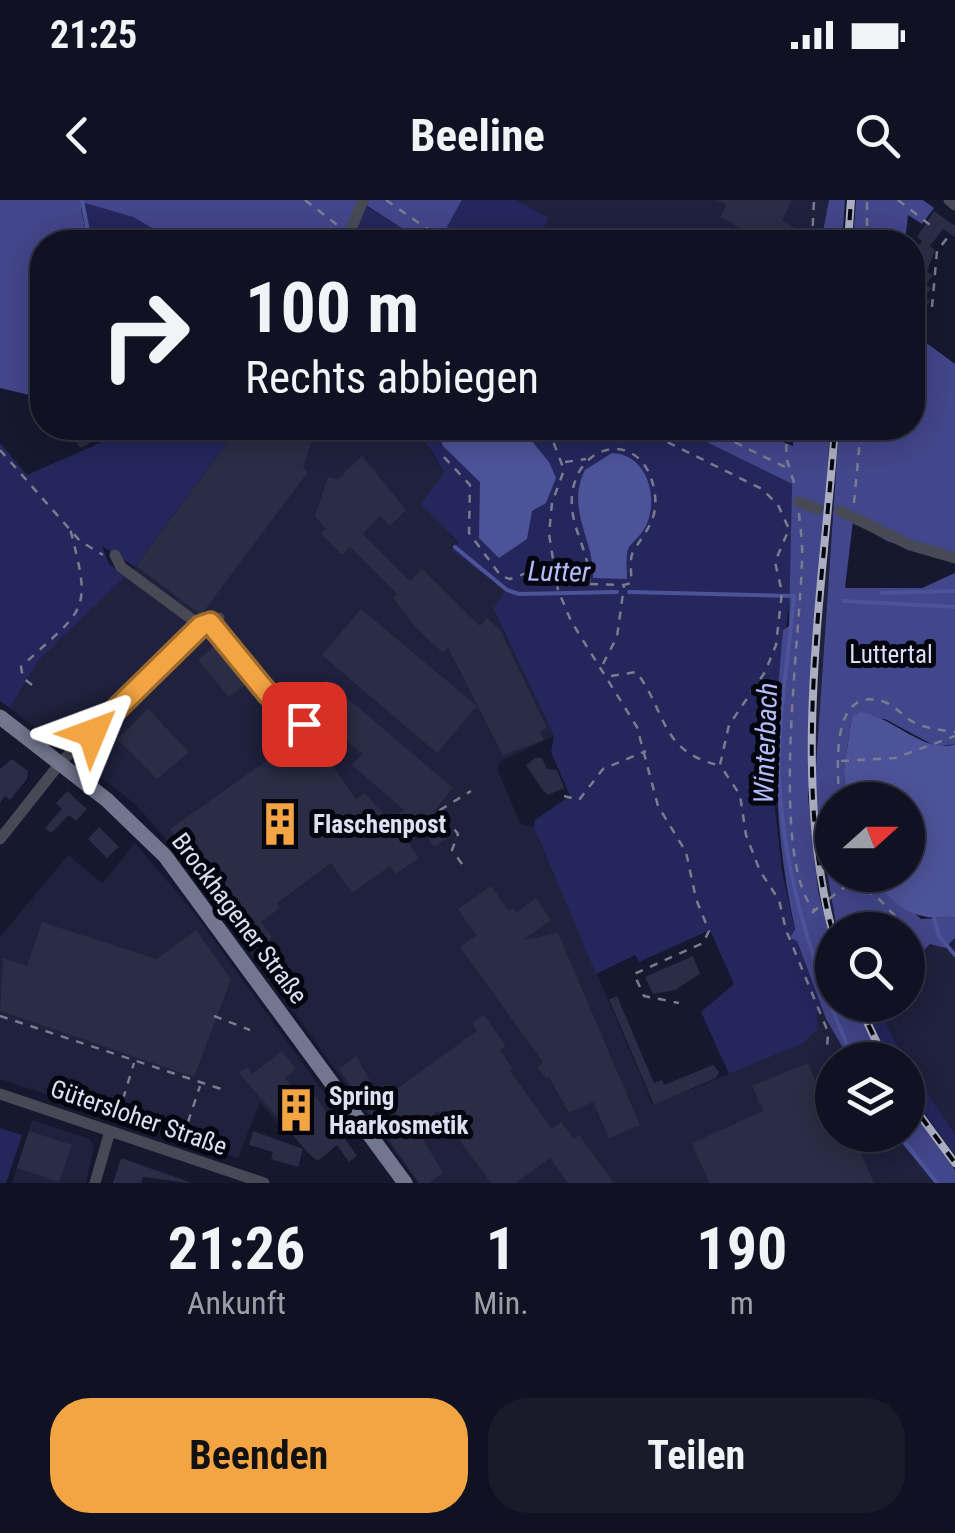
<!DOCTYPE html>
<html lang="de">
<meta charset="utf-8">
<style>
body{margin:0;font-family:"Roboto Condensed",sans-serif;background:#191b2b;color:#f1f3f6;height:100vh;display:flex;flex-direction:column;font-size:38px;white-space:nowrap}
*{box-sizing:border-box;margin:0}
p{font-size:32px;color:#9c9ea6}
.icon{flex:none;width:55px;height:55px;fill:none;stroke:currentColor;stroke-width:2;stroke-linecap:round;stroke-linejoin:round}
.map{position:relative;height:983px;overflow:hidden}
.drawer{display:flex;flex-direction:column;background:#101223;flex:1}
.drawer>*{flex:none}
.banner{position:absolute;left:30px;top:30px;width:895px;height:210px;border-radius:40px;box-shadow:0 5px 25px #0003,0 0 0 2px #303241;background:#101223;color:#f1f3f6;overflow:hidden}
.needle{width:65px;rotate:69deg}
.tools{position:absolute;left:815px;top:582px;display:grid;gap:20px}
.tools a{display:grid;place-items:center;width:110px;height:110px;border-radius:50%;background:#101223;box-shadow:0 5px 25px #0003,0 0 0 2px #303241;font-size:50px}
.pin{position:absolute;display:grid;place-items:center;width:85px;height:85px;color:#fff;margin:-42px;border-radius:20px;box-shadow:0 5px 15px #0006}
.me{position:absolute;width:110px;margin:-55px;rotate:46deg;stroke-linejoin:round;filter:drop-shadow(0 0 8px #0008)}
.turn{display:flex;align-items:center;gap:35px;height:210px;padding:0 50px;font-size:45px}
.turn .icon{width:130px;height:130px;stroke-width:2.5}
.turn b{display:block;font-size:70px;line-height:85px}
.eta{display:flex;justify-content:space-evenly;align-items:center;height:170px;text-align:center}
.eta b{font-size:60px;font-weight:700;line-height:70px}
.cta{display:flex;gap:20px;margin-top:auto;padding:20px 50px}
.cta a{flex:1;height:115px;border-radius:40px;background:#f3a443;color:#111;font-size:40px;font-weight:700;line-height:115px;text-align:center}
.cta a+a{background:#191b2b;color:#f1f3f6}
.status{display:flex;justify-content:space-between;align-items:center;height:70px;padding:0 50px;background:#101223;direction:ltr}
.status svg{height:28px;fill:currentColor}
header{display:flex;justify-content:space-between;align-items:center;height:130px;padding:0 50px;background:#101223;font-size:45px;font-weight:700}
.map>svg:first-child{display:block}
.built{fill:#1f213d}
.green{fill:#24265c}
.forest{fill:#42468a}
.water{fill:#4d5398}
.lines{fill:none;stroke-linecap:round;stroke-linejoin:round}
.stream{stroke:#4d5398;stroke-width:4}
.building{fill:#2a2d45}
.path{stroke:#797c8f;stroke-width:2.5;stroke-dasharray:8 8;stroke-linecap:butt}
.minor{stroke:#474954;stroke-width:11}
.major{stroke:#72768e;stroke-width:15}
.rail-casing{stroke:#abaec0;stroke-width:8}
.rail{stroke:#04050e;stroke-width:4;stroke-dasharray:11;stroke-linecap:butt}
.route-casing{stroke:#9e6b2c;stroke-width:25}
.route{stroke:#f3a443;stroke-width:18}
.labels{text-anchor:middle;stroke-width:10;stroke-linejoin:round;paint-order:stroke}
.park-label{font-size:25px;fill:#dbdff3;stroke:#04050e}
.poi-label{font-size:25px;font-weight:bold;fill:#dde0f0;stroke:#04050e;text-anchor:start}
.street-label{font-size:25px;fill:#dde0f0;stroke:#04050e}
.water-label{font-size:28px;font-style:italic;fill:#b4bdf8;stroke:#04050e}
</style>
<div class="status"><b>21:25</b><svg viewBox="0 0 49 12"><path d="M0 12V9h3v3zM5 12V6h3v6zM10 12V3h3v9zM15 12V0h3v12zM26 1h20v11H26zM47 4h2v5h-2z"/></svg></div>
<header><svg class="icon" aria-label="back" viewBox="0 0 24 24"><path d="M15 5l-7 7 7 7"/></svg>Beeline<svg class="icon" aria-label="search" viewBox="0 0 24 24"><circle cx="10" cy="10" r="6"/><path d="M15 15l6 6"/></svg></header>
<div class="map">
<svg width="955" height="983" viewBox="0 0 955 983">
<rect width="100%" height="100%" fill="#16182f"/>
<!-- built -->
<path class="built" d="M 462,0 L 829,0 L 821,42 L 475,42 Z
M 232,228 L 426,228 L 431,252 L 444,272 L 435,318 L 458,343 L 452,350 L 507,391 L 493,408 L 554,536 L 499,562 L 498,571 L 520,623 L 534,627 L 653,905 L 802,844 L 816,812 L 822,809 L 850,860 L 832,860 L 832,935 L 895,935 L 935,983 L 418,983 L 178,653 L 134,603 L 10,508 L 38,461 L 135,367 L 226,244 Z
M 830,228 L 839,228 L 814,595 L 837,730 L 832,730 L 832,746 L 818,691 L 808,596 Z
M 135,643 L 193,711 L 353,933 L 324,954 L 281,928 L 260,902 L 238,958 L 0,879 L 0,737 L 68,655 L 102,683 Z
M 955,738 L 955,934 L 909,870 L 877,805 L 908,805 L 908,766 L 930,744 L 945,748 Z
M 908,891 L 955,955 L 955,970 L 908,903 Z
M 32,920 L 90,939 L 94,947 L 86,983 L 12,983 Z"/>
<!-- green -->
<path class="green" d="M 462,0 L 516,0 L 549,18 L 536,42 L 475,42 L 447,27 Z
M 85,2 L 133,17 L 176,42 L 88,42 L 81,8 Z
M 365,5 L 423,42 L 350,42 Z
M 118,228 L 232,228 L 227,243 L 135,367 L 102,346 L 109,364 L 126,376 L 38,461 L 10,508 L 0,501 L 0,243 L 27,275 L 120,234 Z
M 426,228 L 678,228 L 792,284 L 791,390 L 775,511 L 773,590 L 782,671 L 797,741 L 822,809 L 817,812 L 818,829 L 802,844 L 729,874 L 701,812 L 734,784 L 710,730 L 639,762 L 635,755 L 596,774 L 534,627 L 535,620 L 570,596 L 551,552 L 554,536 L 493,408 L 506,391 L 451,350 L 458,342 L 421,304 L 444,272 L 424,239 Z
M 871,805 L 877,805 L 904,860 L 889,860 L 866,813 Z
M 908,866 L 955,934 L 955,955 L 908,891 Z
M 0,928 L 22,935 L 6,983 L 0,983 Z"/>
<!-- forest -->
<path class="forest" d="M 0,0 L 462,0 L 447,27 L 475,42 L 423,42 L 366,5 L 350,42 L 176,42 L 133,17 L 85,3 L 81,9 L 88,42 L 42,42 L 42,196 L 38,197 L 0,188 Z
M 829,0 L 845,0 L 842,42 L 821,42 Z
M 856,0 L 923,0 L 934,8 L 922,24 L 908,15 L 905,42 L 853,42 Z
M 913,133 L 955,164 L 955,362 L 887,341 L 853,321 L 845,388 L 922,388 L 955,373 L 955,544 L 937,547 L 885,519 L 852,517 L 844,569 L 845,600 L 832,600 L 832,675 L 871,675 L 921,719 L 955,717 L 955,738 L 945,748 L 930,744 L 908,766 L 908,730 L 837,730 L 814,595 L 839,228 L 912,228 Z
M 678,228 L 747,228 L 793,246 L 795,228 L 830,228 L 808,596 L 818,691 L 832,746 L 832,805 L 856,805 L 882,860 L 850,860 L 826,819 L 797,741 L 790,738 L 795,729 C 772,623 773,537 783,430 L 789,426 L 792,284 Z
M 908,903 L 955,970 L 955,983 L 935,983 L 895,935 L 908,935 Z"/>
<!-- water -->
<path class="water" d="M 437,228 L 521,228 L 549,262 L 556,278 L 546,303 L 532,311 L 527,339 L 499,358 L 479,338 L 480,282 L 443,246 Z
M 612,253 C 645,254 658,293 648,321 C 644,333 636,338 629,347 C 625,354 627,370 627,379 L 593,378 C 595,340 565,310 585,270 Z
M 860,512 C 890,515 927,556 955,544 L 955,717 C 912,721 897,709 871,675 L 908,675 L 908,600 L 845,600 L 844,569 L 852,517 Z"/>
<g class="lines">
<!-- stream -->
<path class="stream" d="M 82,0 L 90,42
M 455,347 L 507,390 L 519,394 L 617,392
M 629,392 L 794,396 C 789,456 777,520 779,580 C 784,676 814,772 854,860
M 881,393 L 955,391
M 844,401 L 955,407
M 934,717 L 939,736 L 955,755
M 899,935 L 937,983"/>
</g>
<!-- building -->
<path class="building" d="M 716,0 L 792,0 L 782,20 L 795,28 L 787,42 L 773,35 L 765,42 L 720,17 L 726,5 Z
M 934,11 L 955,26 L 955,37 L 943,29 L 930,46 L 935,50 L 927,72 L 933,75 L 926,84 L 931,88 L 925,97 L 930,101 L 923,110 L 912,102 L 917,91 L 912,86 L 918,78 L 913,75 L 919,66 L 914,62 L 921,53 L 915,50 L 922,41 L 917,37 Z
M 54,228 L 101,228 L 94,236 L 96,240 L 80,248 L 72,235 Z
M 232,228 L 316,228 L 303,268 L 308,272 L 201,415 L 136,366 L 227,243 Z
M 362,256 L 406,310 L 390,326 L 380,316 L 363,334 L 410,381 L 422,369 L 480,426 L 487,418 L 500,430 L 547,528 L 540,531 L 544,540 L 503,555 L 448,448 L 443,453 L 416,428 L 393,398 L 397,394 L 350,347 L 342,355 L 320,333 L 326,329 L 315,316 L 328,277 L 338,279 Z
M 361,409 L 477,506 L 437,553 L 322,455 Z
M 214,446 L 246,484 L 229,497 L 198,460 Z
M 326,480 L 453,588 L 434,611 L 450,637 L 434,647 L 424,632 L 408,642 L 419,658 L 396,674 L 390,666 L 352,693 L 331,663 L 277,703 L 280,708 L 261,722 L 272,737 L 268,742 L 289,771 L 276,780 L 170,629 L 299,538 L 308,551 L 317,544 L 356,599 L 364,593 L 390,620 L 404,610 L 352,565 L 362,554 L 305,504 Z
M 148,509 L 189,552 L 157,579 L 117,539 Z
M 535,558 L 542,558 L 547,569 L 557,570 L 564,588 L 548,595 L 542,589 L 526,565 Z
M 12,559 L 28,571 L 27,579 L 10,600 L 5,596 L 0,603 L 0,569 Z
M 67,591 L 87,609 L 76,621 L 69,615 L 51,633 L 45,628 L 62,609 L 56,603 Z
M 99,627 L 119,647 L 107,658 L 88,639 Z
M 491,686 L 509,711 L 513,708 L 516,713 L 536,698 L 551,720 L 523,740 L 558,733 L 640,925 L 609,938 L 593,902 L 569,913 L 549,877 L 546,879 L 537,867 L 543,862 L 460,747 L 476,735 L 458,709 Z
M 42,722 L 156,759 L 196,730 L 231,779 L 194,877 L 0,811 L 3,758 L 27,766 Z
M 693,756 L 700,774 L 675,790 L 653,794 L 645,777 Z
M 617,796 L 654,883 L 662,880 L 664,885 L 713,865 L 719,872 L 716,878 L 654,905 L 609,799 Z
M 484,815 L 506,846 L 500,850 L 513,869 L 510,871 L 552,929 L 561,922 L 574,939 L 579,935 L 614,983 L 568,983 L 550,958 L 516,983 L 491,983 L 438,911 L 417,929 L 443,973 L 429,983 L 419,983 L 339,869 L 356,856 L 381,900 L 477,831 L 472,823 Z
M 282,851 L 296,869 L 285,878 L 304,904 L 315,896 L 357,956 L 349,962 L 337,945 L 318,961 L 310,955 L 239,873 L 247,867 L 252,874 Z
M 808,863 L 818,887 L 830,882 L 832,887 L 832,935 L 853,935 L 874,983 L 709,983 L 692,943 L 763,911 L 752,886 Z
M 29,931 L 72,945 L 59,982 L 17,968 Z
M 253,931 L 303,949 L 298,967 L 271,959 L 273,952 L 249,945 Z
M 121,958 L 189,982 L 189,983 L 143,977 L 141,983 L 113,983 Z"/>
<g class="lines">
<!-- path -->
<path class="path" d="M 305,0 L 340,27
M 386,0 L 446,42
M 898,0 L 934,28
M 812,42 L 814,0
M 867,42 L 867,0
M 932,107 L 937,51 L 948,37
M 548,228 L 564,270 L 552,303 L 549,334 L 558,390 L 571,421 L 637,527 L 658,606 L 686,652 L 696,699 L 709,731 L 703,743 L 634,774 L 644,796 L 679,803
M 639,228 L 762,289 L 778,305 L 789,329 L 775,362 L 782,392 L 776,445 L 765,472 L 729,525 L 720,565 L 740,595 L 746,635 L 760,671 L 779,700 L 786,730 L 828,832 L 827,851
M 706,228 L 789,269
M 787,228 L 786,257 L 796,289
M 0,250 L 80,341 L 103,355
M 444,257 L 470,285 L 469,333 L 501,376 L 510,379 L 551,364
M 565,262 L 586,259
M 854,303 L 861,228
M 799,313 C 800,328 803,344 802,359 C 801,431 768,661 815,711
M 558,383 L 624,385 L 631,383 C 632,374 629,359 633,352 C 646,330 660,318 654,289 C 643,230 578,240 572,295 C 569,329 591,351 589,384
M 603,464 L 617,437 L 624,386
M 611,476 L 636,472 C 666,509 659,551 718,565
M 32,485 L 23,478 L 21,467 C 86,406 93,415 69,325
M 841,561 L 895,558 L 955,536
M 564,596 L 579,600 L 603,569 L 646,551
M 839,600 C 838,568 829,483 885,502 C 897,507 905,519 917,524 C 929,529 942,530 955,532
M 462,664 L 452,650 L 458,634 L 440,610 L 471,591
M 851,682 L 878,698 L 919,741
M 829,699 L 851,682 L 849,675
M 812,713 L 821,705
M 0,816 L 221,889
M 214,816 L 250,830
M 123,899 L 134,863
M 188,922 L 200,886
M 133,925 L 141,905"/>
<!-- minor -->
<path class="minor" d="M 949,0 L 955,5
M 346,42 L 363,0
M 799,302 L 818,309
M 840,311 L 910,345 L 955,358
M 115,355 L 121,367 L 201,426
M 210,423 L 269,495 L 323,537
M 0,639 L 61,562 L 201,426 L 219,418
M 0,894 L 264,983
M 95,983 L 110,931"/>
<!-- major -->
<path class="major" d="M 0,517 L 107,600 L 165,656 L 405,983"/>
<!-- rail casing -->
<g class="rail-casing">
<path id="rail" d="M 848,42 L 851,0
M 832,730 C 791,574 823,388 835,228
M 859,805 L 885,860
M 908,899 L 955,963"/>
</g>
<!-- rail -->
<use href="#rail" class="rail"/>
</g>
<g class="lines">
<!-- route casing -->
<g class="route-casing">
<path id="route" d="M 92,533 L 201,426 L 210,423 L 268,494 L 304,524"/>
</g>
<!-- route -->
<use href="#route" class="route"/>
</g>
<!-- icons -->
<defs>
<g id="building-bare" transform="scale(3.45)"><path d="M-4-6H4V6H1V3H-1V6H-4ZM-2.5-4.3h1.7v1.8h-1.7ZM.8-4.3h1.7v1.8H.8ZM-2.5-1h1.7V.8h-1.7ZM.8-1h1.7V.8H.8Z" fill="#f3a443" stroke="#04050e" stroke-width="2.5" paint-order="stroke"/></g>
</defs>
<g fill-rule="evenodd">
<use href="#building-bare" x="280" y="624"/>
<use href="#building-bare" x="296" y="910"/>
</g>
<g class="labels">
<!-- park labels -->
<g class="park-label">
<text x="891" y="463">Luttertal</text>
</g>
<!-- poi labels -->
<g class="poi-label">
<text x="313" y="633">Flaschenpost</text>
<text x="329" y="905">Spring<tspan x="329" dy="29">Haarkosmetik</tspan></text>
</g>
<!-- street labels -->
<g class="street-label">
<text transform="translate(240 718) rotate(53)" y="9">Brockhagener Straße</text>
<text transform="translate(139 917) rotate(19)" y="9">Gütersloher Straße</text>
</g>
<!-- water labels -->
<g class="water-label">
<text transform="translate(559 371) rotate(1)" y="10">Lutter</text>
<text transform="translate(765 543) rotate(-88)" y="10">Winterbach</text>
</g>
</g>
</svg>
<div class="tools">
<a><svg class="needle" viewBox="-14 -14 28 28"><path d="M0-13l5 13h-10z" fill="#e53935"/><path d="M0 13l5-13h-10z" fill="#9c9ea6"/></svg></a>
<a><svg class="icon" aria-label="search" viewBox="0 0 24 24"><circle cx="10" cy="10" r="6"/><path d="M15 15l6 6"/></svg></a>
<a><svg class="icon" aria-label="layers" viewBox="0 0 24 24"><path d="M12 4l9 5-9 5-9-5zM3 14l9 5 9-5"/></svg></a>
</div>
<div class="pin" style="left:304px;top:524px;background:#d93025"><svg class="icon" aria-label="arrive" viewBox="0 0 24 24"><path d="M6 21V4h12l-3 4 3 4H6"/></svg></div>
<svg class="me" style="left:92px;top:533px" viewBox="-20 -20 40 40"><path d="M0-17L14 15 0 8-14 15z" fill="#f3a443" stroke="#fff" stroke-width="4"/></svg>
<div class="banner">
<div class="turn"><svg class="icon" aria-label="right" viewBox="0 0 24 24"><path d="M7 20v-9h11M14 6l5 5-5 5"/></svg><div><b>100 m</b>Rechts abbiegen</div></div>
</div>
</div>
<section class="drawer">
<div class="eta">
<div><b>21:26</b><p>Ankunft</p></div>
<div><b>1</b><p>Min.</p></div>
<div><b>190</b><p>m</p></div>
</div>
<div class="cta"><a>Beenden</a><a>Teilen</a></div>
</section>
